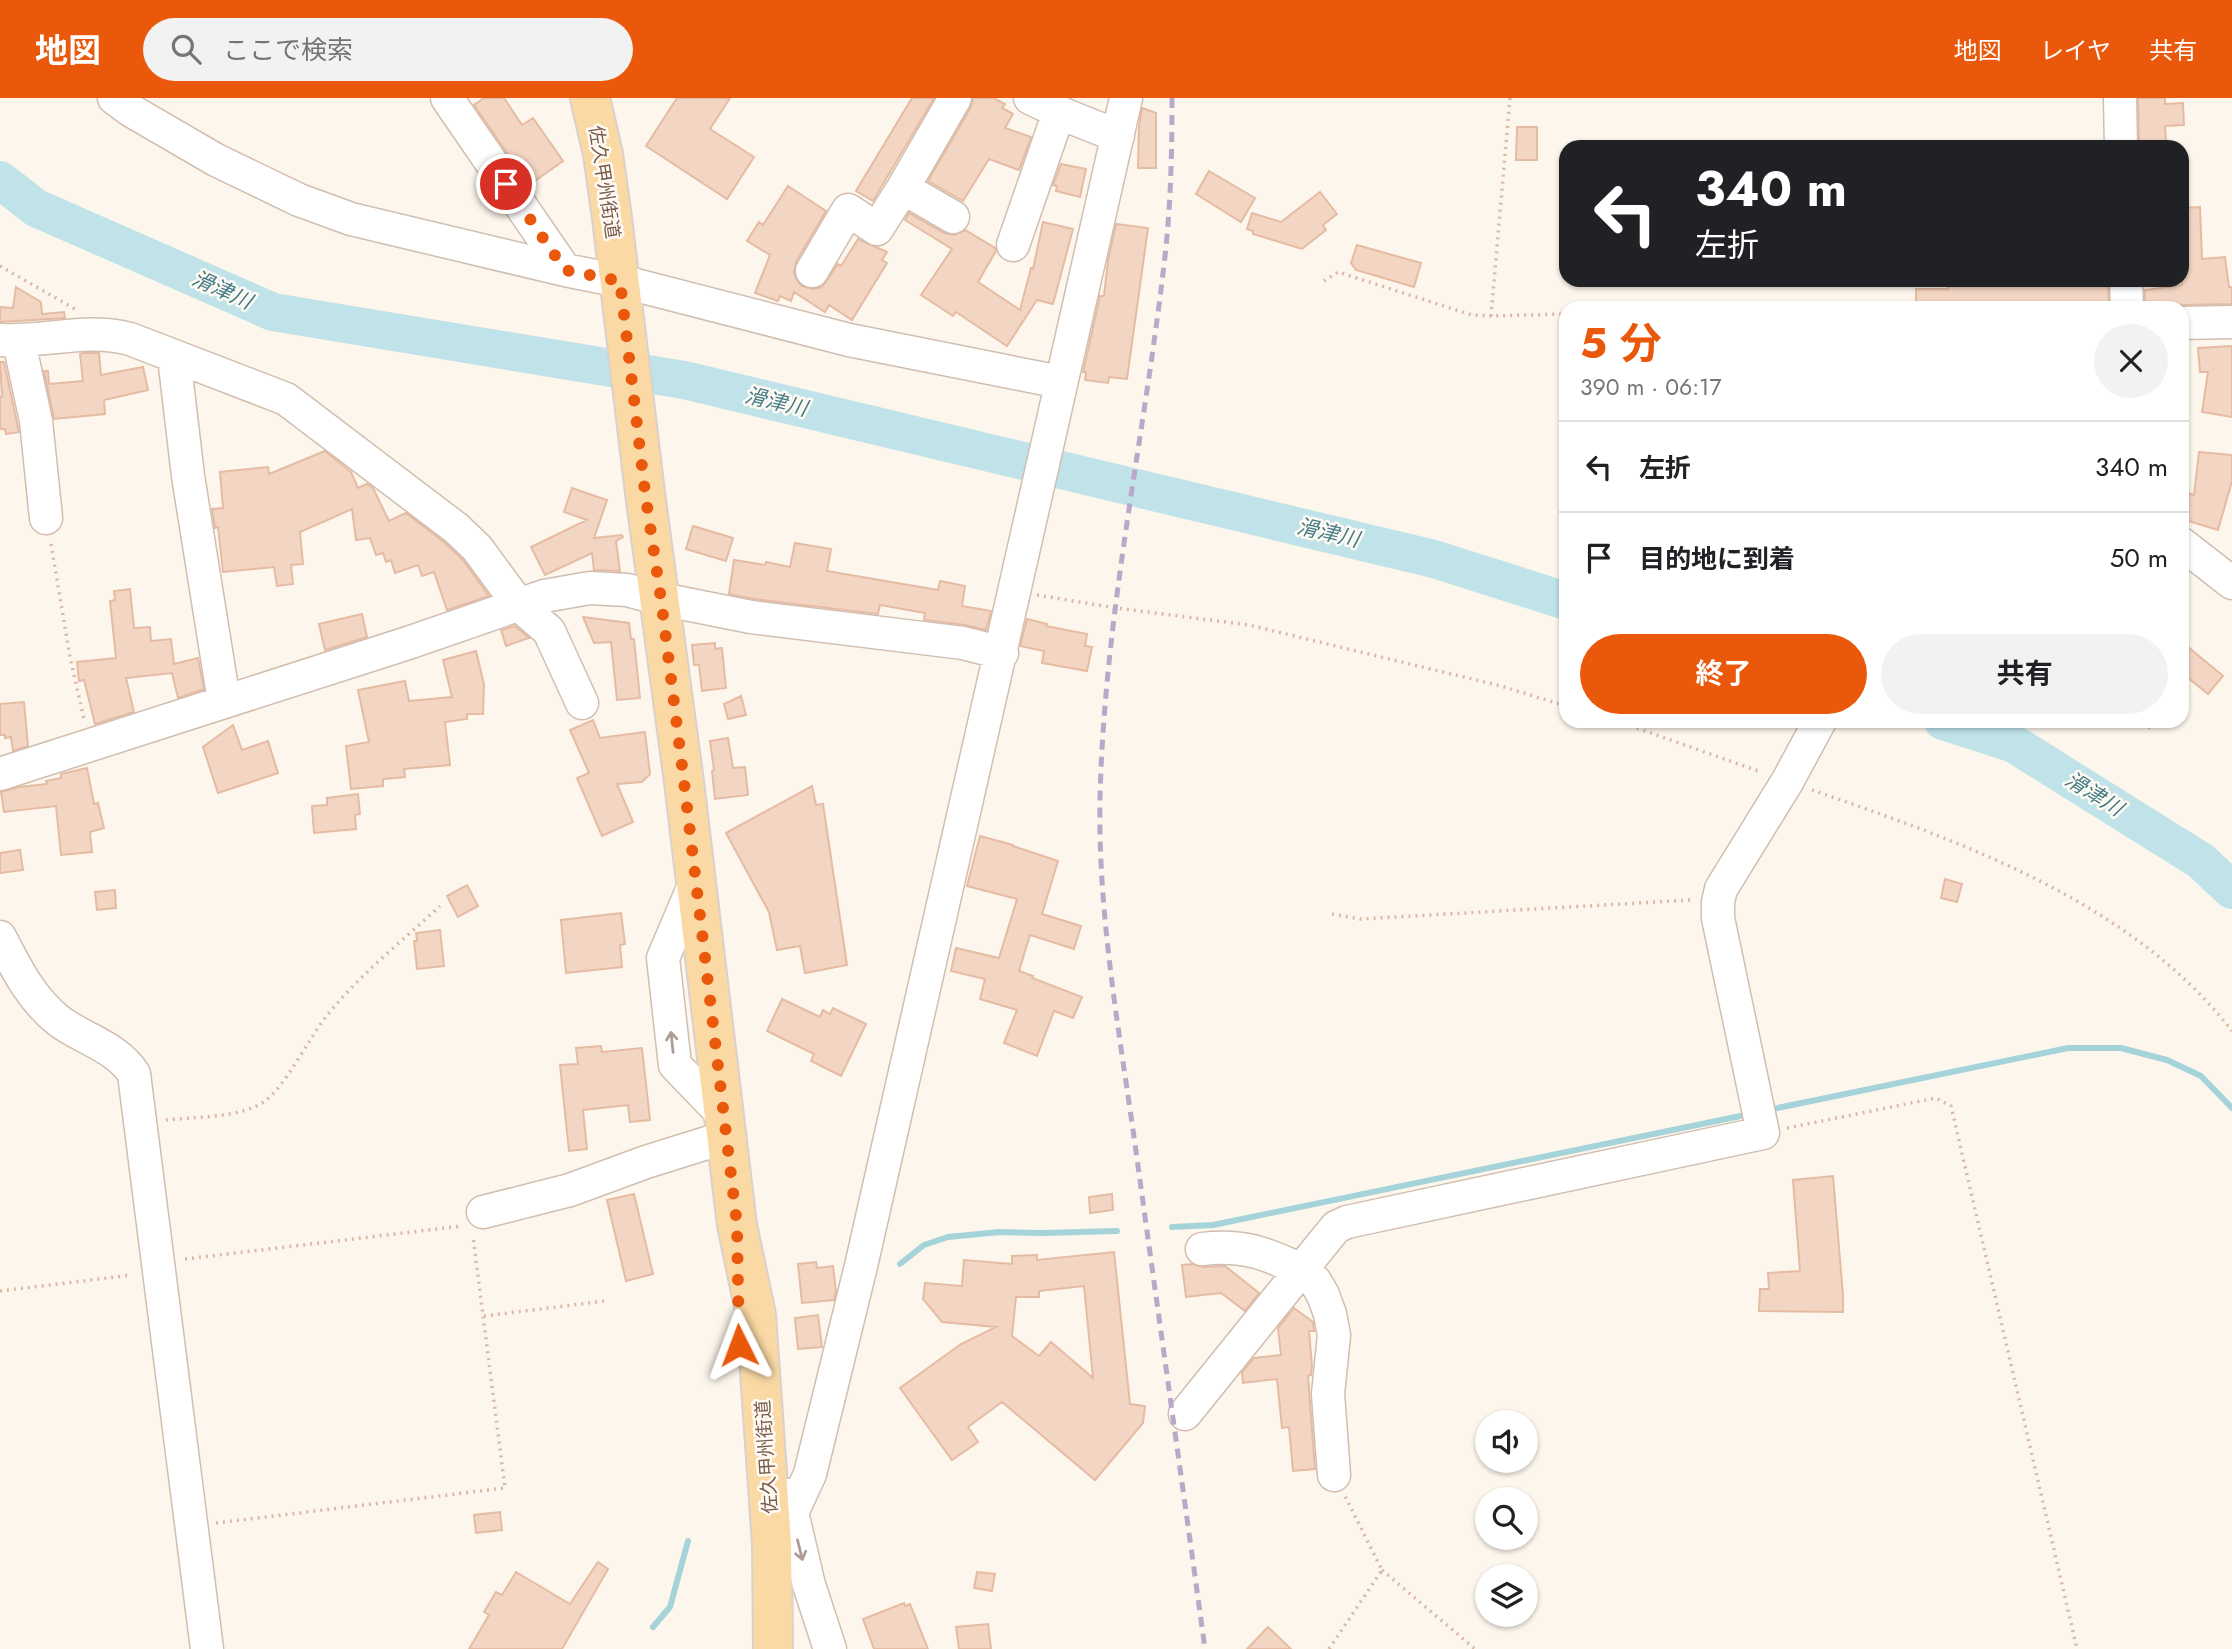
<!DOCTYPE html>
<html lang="ja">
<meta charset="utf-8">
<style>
body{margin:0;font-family:Jost,"Noto Sans JP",sans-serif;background:#f2f2f2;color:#202124;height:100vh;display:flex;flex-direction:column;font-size:26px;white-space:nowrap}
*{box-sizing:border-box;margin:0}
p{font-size:23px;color:#757577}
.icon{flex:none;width:38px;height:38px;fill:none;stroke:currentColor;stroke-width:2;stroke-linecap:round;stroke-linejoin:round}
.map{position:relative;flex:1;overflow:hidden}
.sheet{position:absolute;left:1559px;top:203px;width:630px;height:427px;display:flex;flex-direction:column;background:#fff;border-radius:21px;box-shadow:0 2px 5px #0004}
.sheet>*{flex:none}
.top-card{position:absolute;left:1559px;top:42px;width:630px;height:147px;border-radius:21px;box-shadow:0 2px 5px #0004;background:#202124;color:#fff;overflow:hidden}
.controls{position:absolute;left:1475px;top:1312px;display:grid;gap:14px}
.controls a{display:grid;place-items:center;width:63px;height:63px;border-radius:50%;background:#fff;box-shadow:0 2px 5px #0004;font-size:35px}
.pin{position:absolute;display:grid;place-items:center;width:60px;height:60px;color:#fff;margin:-30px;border:4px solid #fff;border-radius:50%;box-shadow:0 2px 7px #0007}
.me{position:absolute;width:77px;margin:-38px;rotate:357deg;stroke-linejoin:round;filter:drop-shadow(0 0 5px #0008)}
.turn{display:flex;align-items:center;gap:24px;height:147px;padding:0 21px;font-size:32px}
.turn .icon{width:91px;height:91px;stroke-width:2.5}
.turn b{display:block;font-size:49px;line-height:60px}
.round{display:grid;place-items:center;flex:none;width:74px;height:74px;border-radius:37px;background:#f2f2f2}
.headline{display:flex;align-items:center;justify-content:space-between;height:119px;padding:0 21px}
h1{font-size:42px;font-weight:700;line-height:52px;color:#ea580c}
.primary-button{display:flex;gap:14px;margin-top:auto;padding:14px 21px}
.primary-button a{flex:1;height:80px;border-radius:42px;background:#ea580c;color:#fff;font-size:28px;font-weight:700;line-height:80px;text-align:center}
.primary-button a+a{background:#f2f2f2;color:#202124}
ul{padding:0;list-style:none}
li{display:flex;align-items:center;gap:21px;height:91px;padding:0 21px;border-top:2px solid #e0e0e0}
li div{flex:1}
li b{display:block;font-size:26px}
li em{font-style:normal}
header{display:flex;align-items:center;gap:42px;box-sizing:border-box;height:98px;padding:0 35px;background:#ea580c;color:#fff}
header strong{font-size:33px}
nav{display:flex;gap:38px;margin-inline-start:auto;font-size:24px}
.search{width:490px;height:63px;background:#f2f2f2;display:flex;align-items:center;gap:18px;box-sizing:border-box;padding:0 24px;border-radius:38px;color:#757577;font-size:26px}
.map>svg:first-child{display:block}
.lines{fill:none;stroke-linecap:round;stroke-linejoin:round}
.stream{stroke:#a5d3da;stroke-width:6}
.river{stroke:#bfe3e8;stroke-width:38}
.building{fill:#f3d5c3;stroke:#e6bba3;stroke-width:2;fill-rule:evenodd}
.minor-casing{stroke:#d1beb0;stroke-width:35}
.major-casing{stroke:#dad1cd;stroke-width:42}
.path{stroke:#d9b8a5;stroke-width:3.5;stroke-dasharray:2 5;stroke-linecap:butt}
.minor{stroke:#fff;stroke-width:32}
.major{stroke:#fbd9a5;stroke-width:38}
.rail{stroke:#b9a8c9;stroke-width:5;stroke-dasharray:10 7;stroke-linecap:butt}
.oneway{stroke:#af9d94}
.route{stroke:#ea580c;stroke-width:12;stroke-dasharray:0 21.6}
.labels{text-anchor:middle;stroke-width:5;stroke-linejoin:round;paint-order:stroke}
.street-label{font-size:19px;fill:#7a5c4d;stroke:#fffaf3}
.water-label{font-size:21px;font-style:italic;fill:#437c86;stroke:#fffaf3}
</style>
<header>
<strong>地図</strong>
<div class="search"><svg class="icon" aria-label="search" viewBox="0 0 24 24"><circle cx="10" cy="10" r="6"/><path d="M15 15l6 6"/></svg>ここで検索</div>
<nav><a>地図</a><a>レイヤ</a><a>共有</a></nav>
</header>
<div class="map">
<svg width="2232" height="1551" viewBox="0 0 2232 1551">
<rect width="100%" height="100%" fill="#fdf6ec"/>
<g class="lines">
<!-- stream -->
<path class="stream" d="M 1768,1012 L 2068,950 L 2121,950 L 2167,962 L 2201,978 L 2232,1010
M 1172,1129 L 1213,1127 L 1750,1016
M 900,1166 L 924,1147 L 948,1139 L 1000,1134 L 1042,1135 L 1117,1133
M 653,1529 L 670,1509 L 688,1443"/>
<!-- river -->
<path class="river" d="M 0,82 L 36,110 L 273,214 L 684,282 L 1434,461 L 1566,503
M 1943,623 L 2014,646 L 2201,763 L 2232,792"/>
</g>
<!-- building -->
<path class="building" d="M 484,0 L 504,0 L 522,27 L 533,20 L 563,63 L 529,87 L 474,7 Z
M 677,0 L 730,0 L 710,31 L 754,59 L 727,101 L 646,48 Z
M 912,0 L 934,0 L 873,103 L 856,93 Z
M 973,0 L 994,0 L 1005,6 L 1002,10 L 1013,16 L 1005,30 L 1031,39 L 1019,72 L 989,61 L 963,103 L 928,83 L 971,9 Z
M 2138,0 L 2165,0 L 2165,6 L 2183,5 L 2184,27 L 2165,28 L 2166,44 L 2151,45 L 2152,49 L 2139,49 Z
M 1142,10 L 1156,15 L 1156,70 L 1138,70 L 1139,28 Z
M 1517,29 L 1537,29 L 1537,62 L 1516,62 Z
M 1061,66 L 1086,71 L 1080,99 L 1056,93 L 1057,88 L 1053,87 Z
M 1209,73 L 1255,100 L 1241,124 L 1196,96 Z
M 788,88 L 826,113 L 796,164 L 794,174 L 796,181 L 802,188 L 813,191 L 822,189 L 838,166 L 841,168 L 858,141 L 887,154 L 882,162 L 887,165 L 852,222 L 829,207 L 825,214 L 794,194 L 791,203 L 780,198 L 778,203 L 755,195 L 770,157 L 747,143 L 759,124 L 763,127 Z
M 1320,94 L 1337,116 L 1323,127 L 1326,132 L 1302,151 L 1253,136 L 1253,133 L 1247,131 L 1252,115 L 1281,124 Z
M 2200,109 L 2202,161 L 2225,159 L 2229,189 L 2232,189 L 2232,206 L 2182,207 L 2172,210 L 2145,210 L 2145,192 L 2182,187 L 2182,110 Z
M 909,115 L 944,135 L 954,137 L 965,132 L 995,150 L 996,153 L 978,184 L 1020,212 L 1031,170 L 1033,171 L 1043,124 L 1073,131 L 1053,206 L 1037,202 L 1007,248 L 956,214 L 953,218 L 921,197 L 952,151 L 905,122 Z
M 1116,126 L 1148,130 L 1127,281 L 1109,279 L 1108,285 L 1085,282 L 1086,274 L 1083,274 L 1100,198 L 1104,198 L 1108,162 Z
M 1357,147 L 1421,165 L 1414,189 L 1356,172 L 1351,165 Z
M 1948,182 L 2024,182 L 2024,186 L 2067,184 L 2067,187 L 2093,185 L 2093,188 L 2108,187 L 2109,210 L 1916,210 L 1916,191 L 1948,191 Z
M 16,189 L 41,204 L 42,216 L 64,214 L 65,220 L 0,224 L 0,209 L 13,210 Z
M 2232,248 L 2232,319 L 2202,314 L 2208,274 L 2200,274 L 2198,250 Z
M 84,255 L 99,255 L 101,277 L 143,269 L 148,292 L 104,302 L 105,316 L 54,321 L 44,273 L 48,273 L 49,286 L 83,283 L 80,256 Z
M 0,264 L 4,264 L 19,334 L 6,336 L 5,331 L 0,331 L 0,299 L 2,299 Z
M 325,353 L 351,374 L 358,390 L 367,386 L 373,390 L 389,423 L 406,415 L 444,444 L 463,462 L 489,498 L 447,512 L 434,474 L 422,478 L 418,467 L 395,475 L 391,462 L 386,464 L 383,455 L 376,457 L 370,440 L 356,442 L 352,411 L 300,434 L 303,466 L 291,467 L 293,486 L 277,488 L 274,469 L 223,474 L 218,429 L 215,430 L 212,411 L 223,410 L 220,374 L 268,369 L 269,376 Z
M 2199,354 L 2232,357 L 2232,383 L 2218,432 L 2182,421 L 2182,393 L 2194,397 Z
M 572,390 L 607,402 L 594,440 L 622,437 L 623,439 L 616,443 L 620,473 L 594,472 L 592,455 L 545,477 L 531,449 L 587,422 L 564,414 Z
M 693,428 L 733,440 L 726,463 L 686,451 Z
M 795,445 L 831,451 L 827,473 L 938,492 L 940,483 L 965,488 L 962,508 L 991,513 L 986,532 L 965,527 L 924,522 L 925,515 L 880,507 L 878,516 L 754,501 L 729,496 L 734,462 L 765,467 L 766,464 L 790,469 Z
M 130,491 L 134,530 L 150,529 L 151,543 L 171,541 L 174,566 L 198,560 L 204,591 L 178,600 L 172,575 L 126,580 L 134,614 L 95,626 L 84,582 L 79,583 L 77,564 L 116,560 L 110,503 L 115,502 L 114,493 Z
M 362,516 L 367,539 L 325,552 L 319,526 Z
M 583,519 L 629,525 L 631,541 L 634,541 L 640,600 L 617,602 L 611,544 L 594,545 Z
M 1027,521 L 1047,526 L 1046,528 L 1087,536 L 1085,548 L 1092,549 L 1087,573 L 1042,565 L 1044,553 L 1020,548 Z
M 515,528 L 529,540 L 506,548 L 501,532 Z
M 2182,544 L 2223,578 L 2208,596 L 2182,575 Z
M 715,545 L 715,551 L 722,550 L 726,590 L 702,593 L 699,567 L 694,567 L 692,547 Z
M 476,553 L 484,586 L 483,616 L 467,616 L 467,621 L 445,624 L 450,667 L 404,671 L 405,679 L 383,681 L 383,688 L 351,691 L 346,648 L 369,644 L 358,592 L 405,583 L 409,603 L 452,599 L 443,562 Z
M 741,598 L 746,617 L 728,621 L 724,606 Z
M 24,604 L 28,648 L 13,653 L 11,639 L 5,640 L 5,637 L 0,637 L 0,606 Z
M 593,622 L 600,640 L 645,634 L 650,676 L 642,684 L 617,686 L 633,724 L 602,738 L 577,680 L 589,675 L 570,632 Z
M 233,627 L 242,652 L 268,643 L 278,675 L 218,695 L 203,649 Z
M 728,640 L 733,670 L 745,669 L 748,697 L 715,701 L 712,673 L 714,672 L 710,643 Z
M 87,670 L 94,706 L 98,705 L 104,730 L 90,734 L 92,754 L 61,757 L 56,708 L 4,714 L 1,694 L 19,689 L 47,686 L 46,683 L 61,680 L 61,676 Z
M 812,688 L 816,707 L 823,706 L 847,867 L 805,875 L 800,848 L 777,852 L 769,814 L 726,735 Z
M 358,696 L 360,716 L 355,717 L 356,731 L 314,735 L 312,708 L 327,707 L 327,700 Z
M 980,738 L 1013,747 L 1013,748 L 1058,763 L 1042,816 L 1081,828 L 1074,851 L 1030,837 L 1019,873 L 1033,878 L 1032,880 L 1082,899 L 1073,920 L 1054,913 L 1037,958 L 1004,945 L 1017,912 L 980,901 L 985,881 L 951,873 L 956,850 L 999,860 L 1017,801 L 967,788 Z
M 20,752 L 23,772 L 0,775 L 0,755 Z
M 1945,781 L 1962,786 L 1957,804 L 1941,800 Z
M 467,787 L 478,808 L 458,819 L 447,798 Z
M 115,792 L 116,810 L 97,812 L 95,794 Z
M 621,815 L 625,846 L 620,847 L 622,869 L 566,875 L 561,822 Z
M 440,832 L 444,868 L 417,871 L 414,843 L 417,843 L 416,835 Z
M 782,901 L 820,919 L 823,912 L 830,916 L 833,910 L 866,926 L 841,978 L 811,963 L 814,956 L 767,933 Z
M 601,948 L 602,954 L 642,950 L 650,1022 L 630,1024 L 628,1007 L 583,1012 L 587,1051 L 569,1053 L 560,967 L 578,966 L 576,950 Z
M 1833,1078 L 1843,1197 L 1843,1214 L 1759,1213 L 1760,1191 L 1769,1191 L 1768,1175 L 1800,1173 L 1793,1082 Z
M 634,1096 L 653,1176 L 626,1183 L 607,1102 Z
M 1112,1096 L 1113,1112 L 1090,1115 L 1089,1099 Z
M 1114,1154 L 1130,1306 L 1145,1308 L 1143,1325 L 1095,1382 L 1002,1304 L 968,1329 L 978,1344 L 952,1362 L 900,1290 L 961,1246 L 996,1229 L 942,1224 L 923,1201 L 925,1185 L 962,1188 L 964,1162 L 1012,1166 L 1012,1158 L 1037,1157 L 1037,1162 ZM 1084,1188 L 1093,1280 L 1051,1244 L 1039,1258 L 1012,1238 L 1016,1199 L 1039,1199 L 1039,1193 Z
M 816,1164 L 817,1170 L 833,1168 L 836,1194 L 834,1202 L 802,1205 L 798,1166 Z
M 1192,1166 L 1203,1169 L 1225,1168 L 1259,1195 L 1245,1213 L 1221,1195 L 1186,1199 L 1182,1167 Z
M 1294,1210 L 1313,1224 L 1314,1233 L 1309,1233 L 1312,1268 L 1311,1277 L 1308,1278 L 1315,1371 L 1293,1373 L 1289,1329 L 1282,1330 L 1277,1281 L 1243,1285 L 1242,1274 L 1254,1260 L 1281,1257 L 1278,1230 Z
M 818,1217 L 822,1249 L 798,1251 L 795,1220 Z
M 500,1414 L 502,1432 L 476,1435 L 474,1417 Z
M 598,1464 L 608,1471 L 562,1551 L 469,1551 L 489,1517 L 484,1514 L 496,1494 L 502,1497 L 516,1474 L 570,1506 Z
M 977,1474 L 995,1476 L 992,1493 L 974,1490 Z
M 904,1505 L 905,1508 L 910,1506 L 928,1551 L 874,1551 L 863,1521 Z
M 988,1526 L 991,1551 L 959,1551 L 956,1529 Z
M 1268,1529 L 1291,1551 L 1247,1551 Z"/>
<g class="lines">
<!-- minor casing -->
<g class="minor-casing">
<path id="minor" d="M 114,0 L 130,12 L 216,62 L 299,102 L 351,121 L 565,172 L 620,183 L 849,242 L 1060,284
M 447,0 L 565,172
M 1030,0 L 1070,19 L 1118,38
M 2120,0 L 2121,49
M 903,90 L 953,119
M 1013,147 L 1059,14
M 812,173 L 848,112 L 877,131 L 903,90 L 955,0
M 2126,182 L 2127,210
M 2182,225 L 2232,224
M 0,242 C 43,245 88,229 130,241 L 286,301 L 456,430 L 477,450 L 519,507 L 549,533 L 582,605
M 19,244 L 36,323 L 46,420
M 174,259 L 188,378 L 224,603
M 2182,446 L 2232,485
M 0,676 L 408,545 L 544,498 L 590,490 L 627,492 L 661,501 L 751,519 L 963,545 L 1002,555
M 695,785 L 663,860 L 675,967 L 723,1017
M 0,839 C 16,870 31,901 59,923 C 83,941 117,949 134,976 L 207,1551
M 483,1114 L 570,1092 L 646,1064 L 726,1039
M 1185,1316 L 1301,1172 C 1266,1155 1242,1146 1202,1151
M 1334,1377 L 1328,1296 L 1334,1237 L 1330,1216 L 1323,1197 L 1315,1183 L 1301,1172 L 1336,1129 L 1347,1124 L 1763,1035 L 1718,820 L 1718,804 L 1721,791 L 1787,684 L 1820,623
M 788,1397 L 809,1487 L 830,1551
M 791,1417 L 810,1376 L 861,1168 L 1126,0"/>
</g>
<!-- major casing -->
<g class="major-casing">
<path id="major" d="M 590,0 L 603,56 L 612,120 L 645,395 L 684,684 L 737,1127 L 756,1217 L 772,1446 L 773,1551"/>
</g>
<!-- path -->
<path class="path" d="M 1510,0 L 1491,218 L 1566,216
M 0,168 L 75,211
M 1324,183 L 1338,174 L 1472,217 L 1491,218
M 1780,210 L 1845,210
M 51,446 L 70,559 L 84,621
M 1037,497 L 1116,510 L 1249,527 L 1501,588 L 1566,608
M 1617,623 L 1761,674
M 2136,623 L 2153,631
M 1812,692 C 1962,744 2131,803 2232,933
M 1332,816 L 1360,821 L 1691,802
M 166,1022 C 193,1019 242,1020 265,1003 C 286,987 308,942 325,920 C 358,878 401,844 440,808
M 1787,1030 L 1936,1000 L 1951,1008 L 2077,1551
M 185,1161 L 462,1128
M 0,1193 L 132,1177
M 484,1218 L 605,1203
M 216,1425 L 505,1390 L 473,1139
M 1382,1472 L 1475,1551
M 1329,1551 L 1382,1472 L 1345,1398"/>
<!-- minor -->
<use href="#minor" class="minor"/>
<!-- major -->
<use href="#major" class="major"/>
<!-- rail -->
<path class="rail" d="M 1172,0 C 1172,50 1171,99 1166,149 C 1146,333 1104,516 1100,702 C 1098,817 1119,932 1135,1046 C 1158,1214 1182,1383 1205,1551"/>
</g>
<!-- one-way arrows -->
<defs><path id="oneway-shaft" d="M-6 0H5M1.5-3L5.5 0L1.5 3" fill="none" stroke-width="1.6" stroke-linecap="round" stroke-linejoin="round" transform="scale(1.75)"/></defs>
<g class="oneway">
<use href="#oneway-shaft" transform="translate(672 944) rotate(-96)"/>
<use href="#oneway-shaft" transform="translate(800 1452) rotate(76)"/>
</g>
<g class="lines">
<!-- route -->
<path class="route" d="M 506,86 L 565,172 L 620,183 L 645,394 L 661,501 L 684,684 L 737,1127 L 739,1247"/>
</g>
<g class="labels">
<!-- street labels -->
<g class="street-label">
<text transform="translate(605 84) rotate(81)" y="7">佐久甲州街道</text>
<text transform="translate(766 1359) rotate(-94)" y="7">佐久甲州街道</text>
</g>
<!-- water labels -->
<g class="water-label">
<text transform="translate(222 192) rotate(24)" y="7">滑津川</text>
<text transform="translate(776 304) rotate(13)" y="7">滑津川</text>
<text transform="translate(1328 435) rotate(13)" y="7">滑津川</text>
<text transform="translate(2094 696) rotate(32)" y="7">滑津川</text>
</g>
</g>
</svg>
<div class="controls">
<a><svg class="icon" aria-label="sound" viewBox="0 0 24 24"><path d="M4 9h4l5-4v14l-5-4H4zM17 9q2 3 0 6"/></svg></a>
<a><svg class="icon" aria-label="search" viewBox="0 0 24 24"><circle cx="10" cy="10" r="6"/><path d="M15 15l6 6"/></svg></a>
<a><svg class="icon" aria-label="layers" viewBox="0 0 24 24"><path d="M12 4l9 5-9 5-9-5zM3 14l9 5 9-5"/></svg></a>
</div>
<div class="pin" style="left:506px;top:86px;background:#d93025"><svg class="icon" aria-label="arrive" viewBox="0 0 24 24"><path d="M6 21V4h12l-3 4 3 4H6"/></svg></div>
<svg class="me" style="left:739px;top:1247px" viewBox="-20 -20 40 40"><path d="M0-17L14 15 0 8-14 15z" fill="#ea580c" stroke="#fff" stroke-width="4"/></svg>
<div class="top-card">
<div class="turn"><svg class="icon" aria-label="left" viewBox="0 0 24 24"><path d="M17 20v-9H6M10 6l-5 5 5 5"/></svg><div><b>340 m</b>左折</div></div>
</div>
<section class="sheet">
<div class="headline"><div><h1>5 分</h1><p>390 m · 06:17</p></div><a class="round"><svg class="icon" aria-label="close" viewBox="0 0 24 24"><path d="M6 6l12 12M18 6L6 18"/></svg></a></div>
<ul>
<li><svg class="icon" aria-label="left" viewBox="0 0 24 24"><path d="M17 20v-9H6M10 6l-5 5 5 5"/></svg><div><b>左折</b></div><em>340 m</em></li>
<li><svg class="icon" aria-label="arrive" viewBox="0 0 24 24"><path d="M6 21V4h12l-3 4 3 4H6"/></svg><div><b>目的地に到着</b></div><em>50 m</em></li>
</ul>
<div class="primary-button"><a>終了</a><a>共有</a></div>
</section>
</div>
